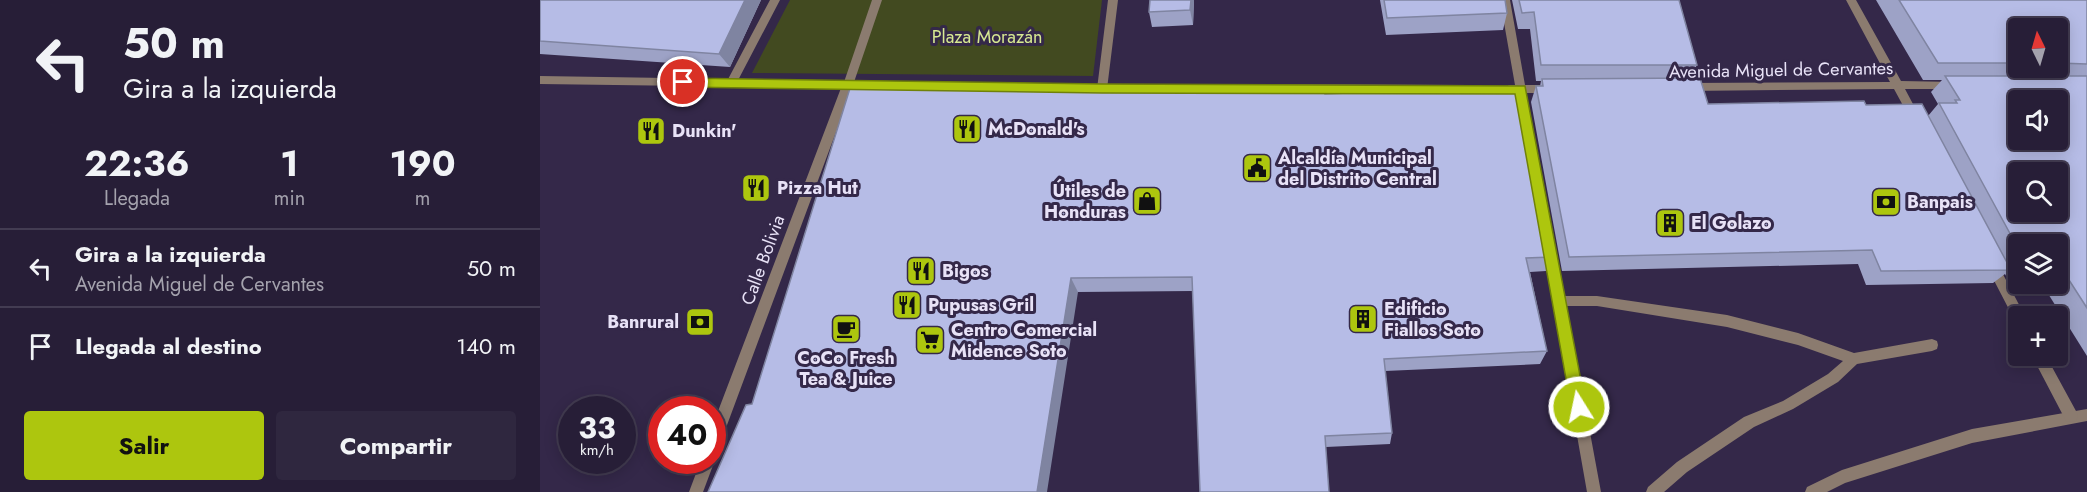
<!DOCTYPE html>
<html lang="es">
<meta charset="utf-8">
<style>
body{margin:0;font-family:Jost,sans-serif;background:#2f273f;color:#f1f3f6;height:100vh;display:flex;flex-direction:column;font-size:22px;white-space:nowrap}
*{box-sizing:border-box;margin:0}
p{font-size:20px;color:#a4a2ad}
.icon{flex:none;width:33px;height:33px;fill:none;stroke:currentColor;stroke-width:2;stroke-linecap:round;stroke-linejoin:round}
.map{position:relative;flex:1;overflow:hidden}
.sheet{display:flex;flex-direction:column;background:#271e37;width:540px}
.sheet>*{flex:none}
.hud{background:#271e37;color:#f1f3f6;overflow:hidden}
.needle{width:39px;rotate:355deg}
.tools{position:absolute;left:1468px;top:18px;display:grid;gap:12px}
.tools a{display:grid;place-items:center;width:60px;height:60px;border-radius:6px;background:#271e37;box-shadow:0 3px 15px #0003,0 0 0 2px #433c52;font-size:30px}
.speed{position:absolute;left:18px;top:396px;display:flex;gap:12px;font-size:30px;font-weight:700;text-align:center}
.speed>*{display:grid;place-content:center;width:78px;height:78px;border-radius:50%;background:#271e37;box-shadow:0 3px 15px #0003,0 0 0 2px #433c52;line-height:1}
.speed small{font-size:15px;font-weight:400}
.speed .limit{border:9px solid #d22;background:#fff;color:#111}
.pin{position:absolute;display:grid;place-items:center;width:51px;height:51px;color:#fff;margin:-26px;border:3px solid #fff;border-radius:50%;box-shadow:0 2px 6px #0007}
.me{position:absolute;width:66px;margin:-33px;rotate:350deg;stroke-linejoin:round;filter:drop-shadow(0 0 4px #0008)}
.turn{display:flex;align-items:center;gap:21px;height:126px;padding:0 24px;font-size:27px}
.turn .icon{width:78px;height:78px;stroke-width:2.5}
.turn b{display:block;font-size:42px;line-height:51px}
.eta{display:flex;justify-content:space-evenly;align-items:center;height:102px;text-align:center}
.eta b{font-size:36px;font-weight:700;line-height:42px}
.button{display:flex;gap:12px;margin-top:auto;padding:12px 24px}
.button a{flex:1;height:69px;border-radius:6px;background:#adc60e;color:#111;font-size:24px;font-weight:700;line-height:69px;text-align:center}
.button a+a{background:#2f273f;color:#f1f3f6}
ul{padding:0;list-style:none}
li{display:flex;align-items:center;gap:18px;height:78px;padding:0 24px;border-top:2px solid #433c52}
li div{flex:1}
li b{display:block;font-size:22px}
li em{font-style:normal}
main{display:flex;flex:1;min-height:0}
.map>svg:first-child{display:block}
.green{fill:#424a20}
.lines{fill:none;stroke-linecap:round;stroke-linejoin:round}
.service{fill:#8b7b6f;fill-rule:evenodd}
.pedestrian{fill:#8b7b6f;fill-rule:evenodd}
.minor{fill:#8b7b6f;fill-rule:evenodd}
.tertiary{fill:#8b7b6f;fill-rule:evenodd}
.wall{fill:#9da2c6;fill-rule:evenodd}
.shaded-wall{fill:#7f84a1}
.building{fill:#b6bce6;stroke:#7f84a1;stroke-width:1.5;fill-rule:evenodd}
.route{fill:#adc60e;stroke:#708109;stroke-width:1.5}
.labels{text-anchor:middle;stroke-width:6;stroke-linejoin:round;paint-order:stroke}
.park-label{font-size:18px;fill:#d7e992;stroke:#342849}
.street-label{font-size:18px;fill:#e8e2f7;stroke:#342849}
.poi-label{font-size:18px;font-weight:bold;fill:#e8e2f7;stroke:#342849;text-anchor:start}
</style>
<main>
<section class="sheet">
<div class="hud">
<div class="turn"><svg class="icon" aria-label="left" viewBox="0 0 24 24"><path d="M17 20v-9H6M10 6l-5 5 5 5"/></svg><div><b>50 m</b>Gira a la izquierda</div></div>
</div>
<div class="eta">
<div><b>22:36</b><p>Llegada</p></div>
<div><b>1</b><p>min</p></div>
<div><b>190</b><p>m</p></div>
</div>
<ul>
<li><svg class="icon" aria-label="left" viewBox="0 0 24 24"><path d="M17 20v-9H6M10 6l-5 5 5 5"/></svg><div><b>Gira a la izquierda</b><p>Avenida Miguel de Cervantes</p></div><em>50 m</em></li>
<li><svg class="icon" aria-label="arrive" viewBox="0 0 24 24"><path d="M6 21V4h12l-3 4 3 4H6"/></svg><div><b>Llegada al destino</b></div><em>140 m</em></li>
</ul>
<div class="button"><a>Salir</a><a>Compartir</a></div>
</section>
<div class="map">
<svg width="1547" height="492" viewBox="0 0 1547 492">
<rect width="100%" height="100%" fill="#342849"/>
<!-- green -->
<path class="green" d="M 250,0 L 562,0 L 553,76 L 212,73 Z"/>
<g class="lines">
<!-- service -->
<path class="service" d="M 1019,296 L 1057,296 L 1187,315 L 1258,333 L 1314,353 L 1392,339 L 1397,341 L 1398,345 L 1397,349 L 1392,351 L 1317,364 L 1298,382 L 1253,409 L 1214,427 L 1147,472 L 1124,492 L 1106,492 L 1108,487 L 1137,462 L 1204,417 L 1243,401 L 1288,374 L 1303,361 L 1258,345 L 1187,327 L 1057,306 L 1019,306 L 1015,305 L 1013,301 L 1015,297 Z
M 1547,409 L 1547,421 L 1432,443 L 1305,483 L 1287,492 L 1265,492 L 1267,487 L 1302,470 L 1432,429 Z"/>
<!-- pedestrian -->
<path class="pedestrian" d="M 230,0 L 240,0 L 195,86 L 187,86 L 186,83 Z
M 332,0 L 342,0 L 313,85 L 308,89 L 303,85 Z
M 568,0 L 578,0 L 567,89 L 562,93 L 557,89 Z"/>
<!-- minor -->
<path class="minor" d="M 1306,0 L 1316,0 L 1361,81 L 1415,82 L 1416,85 L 1415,88 L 1411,89 L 1365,89 L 1381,119 L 1380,122 L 1372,122 L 1354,89 L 1146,91 L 1141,87 L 1146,83 L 1350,82 Z
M 0,76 L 328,81 L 333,85 L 328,89 L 312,89 L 177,452 L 172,453 L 172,427 L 301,88 L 0,84 Z
M 627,84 L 931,85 L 936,89 L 931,93 L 627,92 L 622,88 Z
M 969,85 L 1012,85 L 1017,89 L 1012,93 L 969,93 L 964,89 Z
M 1452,260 L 1456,261 L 1485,316 L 1479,316 L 1479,323 L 1475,321 L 1446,265 L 1448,261 Z
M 1492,356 L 1506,356 L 1536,411 L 1538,416 L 1536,421 L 1531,422 L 1526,421 Z
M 172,455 L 175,460 L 163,492 L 149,492 L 161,460 L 172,460 Z"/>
<!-- tertiary -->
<path class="tertiary" d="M 960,0 L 970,0 L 988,102 L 983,106 L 978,102 Z
M 1009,238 L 1013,239 L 1015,243 L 1061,492 L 1047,492 L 1003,243 L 1005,239 Z"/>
</g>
<!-- wall -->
<path class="wall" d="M 0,0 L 221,0 L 190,67 L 0,54 Z
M 610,0 L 654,0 L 653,25 L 612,27 L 609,12 Z
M 840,0 L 965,0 L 967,13 L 963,30 L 846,35 Z
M 972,0 L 1139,0 L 1157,65 L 1150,78 L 1168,104 L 1326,105 L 1388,116 L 1398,104 L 1391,92 L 1402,80 L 1383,80 L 1336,0 L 1547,0 L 1547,356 L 1502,284 L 1518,284 L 1518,244 L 1479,244 L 1479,283 L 1470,283 L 1465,274 L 1453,283 L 1326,285 L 1318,264 L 1022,271 L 991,102 L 996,86 L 1000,86 L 1001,81 L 996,81 L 990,29 L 978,29 ZM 1479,28 L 1518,28 L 1518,68 L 1479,68 Z
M 641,86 L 642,92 L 785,94 L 1012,257 L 1006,271 L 990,272 L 1007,351 L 1000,364 L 845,371 L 852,433 L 850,444 L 786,447 L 652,291 L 538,292 L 212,404 Z"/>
<!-- shaded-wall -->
<path class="shaded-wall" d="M 205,0 L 221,0 L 190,67 L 179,54 Z
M 651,0 L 654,0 L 653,25 L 650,10 Z
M 531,278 L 538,292 L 507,492 L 497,492 Z"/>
<!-- building -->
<path class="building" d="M 0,0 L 205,0 L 179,54 L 0,41 Z
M 610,0 L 651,0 L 650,10 L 609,12 Z
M 844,0 L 965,0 L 967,13 L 847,18 Z
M 979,0 L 1139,0 L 1157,65 L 1001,65 L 994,12 L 982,13 Z
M 1359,0 L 1547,0 L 1547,64 L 1518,63 L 1518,28 L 1479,28 L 1479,63 L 1398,63 Z
M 1405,76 L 1547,76 L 1547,308 L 1522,269 L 1518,269 L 1518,244 L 1479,244 L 1479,250 L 1399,103 L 1417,103 L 1415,100 L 1420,100 ZM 1479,100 L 1518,100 L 1518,140 L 1479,140 ZM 1479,172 L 1518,172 L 1518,212 L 1479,212 Z
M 1160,78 L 1168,104 L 1324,101 L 1326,105 L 1382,104 L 1471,270 L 1341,271 L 1332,250 L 1029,257 L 996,86 L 1003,86 L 1002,79 Z
M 311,85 L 641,86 L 641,92 L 785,90 L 785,94 L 981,86 L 1012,257 L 986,258 L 1007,351 L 844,359 L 852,433 L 785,436 L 789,492 L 660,492 L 652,277 L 531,278 L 497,492 L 168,492 L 206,405 L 212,404 Z"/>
<!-- route -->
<path class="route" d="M 143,78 L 562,84 L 985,86 L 1046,407 L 1044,412 L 1039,414 L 1033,412 L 1031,407 L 975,94 L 562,93 L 143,87 L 137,82 Z"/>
<!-- icons -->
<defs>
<g id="restaurant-square" transform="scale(1.5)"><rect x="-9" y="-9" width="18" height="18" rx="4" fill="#adc60e" stroke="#342849"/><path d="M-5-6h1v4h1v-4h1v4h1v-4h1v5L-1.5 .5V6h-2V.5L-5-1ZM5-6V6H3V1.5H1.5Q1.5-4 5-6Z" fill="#111"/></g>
<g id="civic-square" transform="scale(1.5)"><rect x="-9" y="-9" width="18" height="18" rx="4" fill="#adc60e" stroke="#342849"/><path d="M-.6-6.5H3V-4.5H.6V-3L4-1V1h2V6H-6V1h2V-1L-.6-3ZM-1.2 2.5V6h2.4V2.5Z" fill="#111"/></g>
<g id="shop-square" transform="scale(1.5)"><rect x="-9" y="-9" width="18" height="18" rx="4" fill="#adc60e" stroke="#342849"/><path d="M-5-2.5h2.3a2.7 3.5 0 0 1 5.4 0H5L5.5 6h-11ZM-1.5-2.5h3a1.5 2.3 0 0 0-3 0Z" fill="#111"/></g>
<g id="bank-square" transform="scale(1.5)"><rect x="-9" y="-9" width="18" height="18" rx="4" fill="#adc60e" stroke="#342849"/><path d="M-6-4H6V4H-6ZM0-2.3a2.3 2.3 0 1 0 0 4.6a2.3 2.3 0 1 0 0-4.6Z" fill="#111"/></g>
<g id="building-square" transform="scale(1.5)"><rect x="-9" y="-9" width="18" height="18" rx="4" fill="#adc60e" stroke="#342849"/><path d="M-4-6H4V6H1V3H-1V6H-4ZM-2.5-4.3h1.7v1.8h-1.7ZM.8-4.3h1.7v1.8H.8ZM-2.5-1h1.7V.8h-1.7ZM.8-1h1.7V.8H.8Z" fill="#111"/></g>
<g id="cafe-square" transform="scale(1.5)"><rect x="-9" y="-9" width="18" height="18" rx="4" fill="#adc60e" stroke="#342849"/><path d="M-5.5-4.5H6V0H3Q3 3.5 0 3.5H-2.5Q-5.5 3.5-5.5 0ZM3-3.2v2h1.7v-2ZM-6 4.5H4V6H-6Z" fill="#111"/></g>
<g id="supermarket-square" transform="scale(1.5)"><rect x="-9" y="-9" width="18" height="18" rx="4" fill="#adc60e" stroke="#342849"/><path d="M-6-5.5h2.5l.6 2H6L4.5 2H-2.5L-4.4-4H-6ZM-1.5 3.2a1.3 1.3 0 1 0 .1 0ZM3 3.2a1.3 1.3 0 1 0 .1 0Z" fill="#111"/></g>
</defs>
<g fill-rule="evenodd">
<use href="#restaurant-square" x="427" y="129"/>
<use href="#restaurant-square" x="111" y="131"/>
<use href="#civic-square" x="717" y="168"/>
<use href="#restaurant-square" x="216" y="188"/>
<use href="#shop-square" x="607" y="201"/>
<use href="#bank-square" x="1346" y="202"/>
<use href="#building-square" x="1130" y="223"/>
<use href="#restaurant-square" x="381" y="271"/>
<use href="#restaurant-square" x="367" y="305"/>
<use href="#building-square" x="823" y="319"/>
<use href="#bank-square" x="160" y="322"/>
<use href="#cafe-square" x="306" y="329"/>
<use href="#supermarket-square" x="390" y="340"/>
</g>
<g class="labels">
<!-- park labels -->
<g class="park-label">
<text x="447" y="43">Plaza Morazán</text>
</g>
<!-- street labels -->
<g class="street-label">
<text transform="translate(1241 70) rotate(-1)" y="6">Avenida Miguel de Cervantes</text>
<text transform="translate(223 260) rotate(-70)" y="6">Calle Bolivia</text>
</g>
<!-- poi labels -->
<g class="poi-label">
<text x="448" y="135">McDonald's</text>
<text x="132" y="137">Dunkin'</text>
<text x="738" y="164">Alcaldía Municipal<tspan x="738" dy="21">del Distrito Central</tspan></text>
<text x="237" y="194">Pizza Hut</text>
<text x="586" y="197" text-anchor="end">Útiles de<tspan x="586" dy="21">Honduras</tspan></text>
<text x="1367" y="208">Banpais</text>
<text x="1151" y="229">El Golazo</text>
<text x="402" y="277">Bigos</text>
<text x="388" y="311">Pupusas Gril</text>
<text x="844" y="315">Edificio<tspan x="844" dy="21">Fiallos Soto</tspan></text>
<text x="139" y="328" text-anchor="end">Banrural</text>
<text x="411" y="336">Centro Comercial<tspan x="411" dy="21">Midence Soto</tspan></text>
<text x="306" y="364" text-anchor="middle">CoCo Fresh<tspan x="306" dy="21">Tea &amp; Juice</tspan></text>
</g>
</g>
</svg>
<div class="tools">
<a><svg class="needle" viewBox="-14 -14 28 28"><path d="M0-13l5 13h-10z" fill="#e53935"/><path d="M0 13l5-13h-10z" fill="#a4a2ad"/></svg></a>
<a><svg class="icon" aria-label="sound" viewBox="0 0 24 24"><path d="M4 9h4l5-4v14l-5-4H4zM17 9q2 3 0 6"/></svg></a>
<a><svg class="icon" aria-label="search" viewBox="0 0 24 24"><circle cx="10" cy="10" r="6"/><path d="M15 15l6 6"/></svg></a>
<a><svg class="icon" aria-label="layers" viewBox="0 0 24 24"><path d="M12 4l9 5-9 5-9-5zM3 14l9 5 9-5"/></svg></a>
<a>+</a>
</div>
<div class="speed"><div>33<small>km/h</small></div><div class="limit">40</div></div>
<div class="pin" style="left:143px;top:82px;background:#d93025"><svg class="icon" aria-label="arrive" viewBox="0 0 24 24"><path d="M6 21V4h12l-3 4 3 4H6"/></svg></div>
<svg class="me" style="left:1039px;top:407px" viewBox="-20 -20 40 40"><circle r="17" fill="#adc60e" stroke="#fff" stroke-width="3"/><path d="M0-11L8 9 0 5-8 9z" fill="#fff"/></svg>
</div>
</main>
